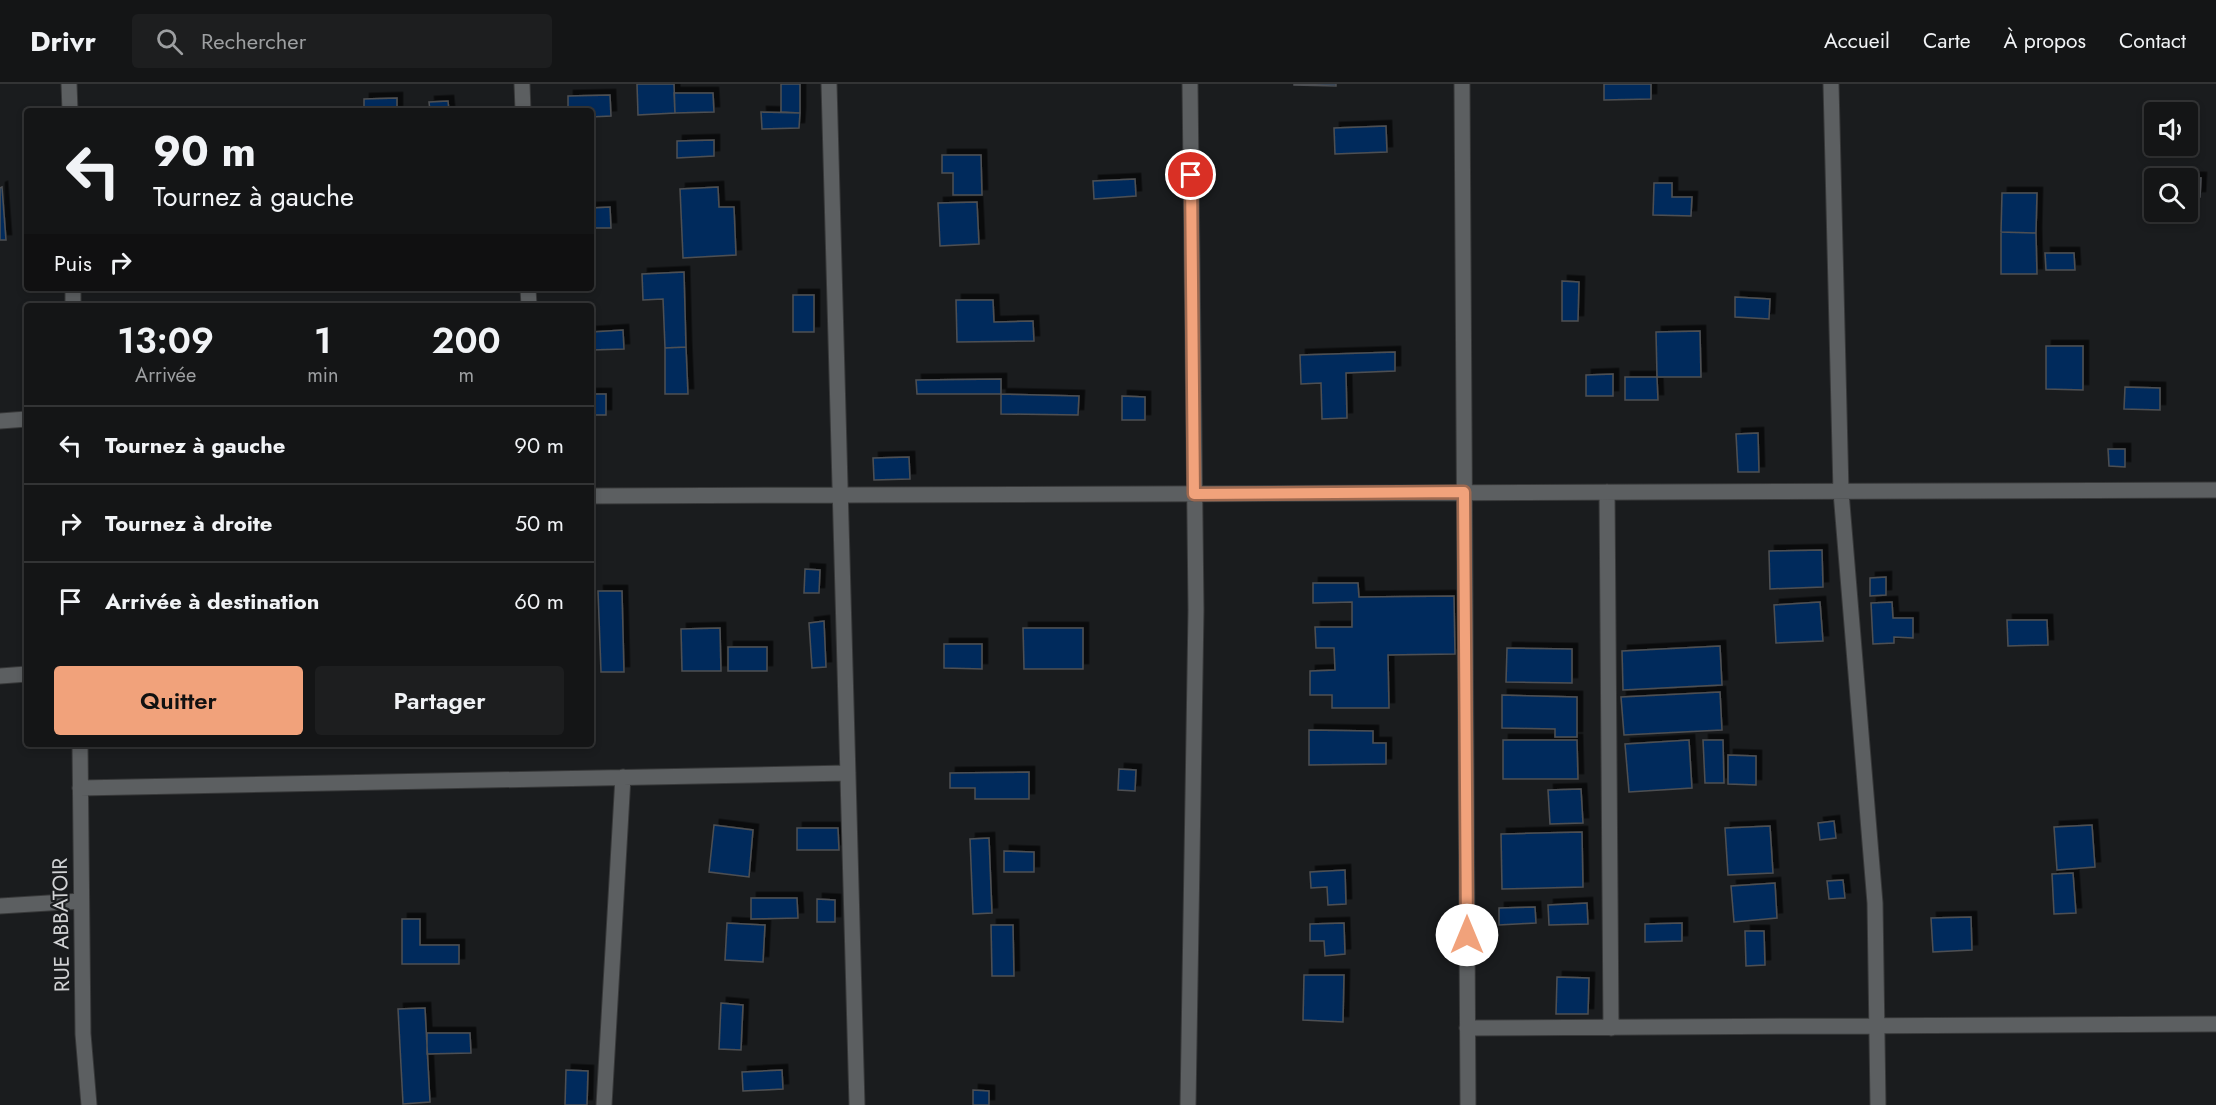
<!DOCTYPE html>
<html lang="fr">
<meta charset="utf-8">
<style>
body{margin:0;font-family:Jost,sans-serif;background:#1d1e1f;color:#f1f3f6;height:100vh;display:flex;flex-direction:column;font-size:22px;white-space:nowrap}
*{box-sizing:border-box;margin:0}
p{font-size:20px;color:#9d9fa1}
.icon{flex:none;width:33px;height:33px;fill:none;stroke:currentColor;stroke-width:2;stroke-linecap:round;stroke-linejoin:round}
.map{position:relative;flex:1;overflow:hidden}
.side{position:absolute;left:24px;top:219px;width:570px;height:444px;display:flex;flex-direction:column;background:#141516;border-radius:6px;box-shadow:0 3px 9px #0003,0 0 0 2px #333435}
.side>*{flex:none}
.hud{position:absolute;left:24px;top:24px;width:570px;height:183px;border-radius:6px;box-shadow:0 3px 9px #0003,0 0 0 2px #333435;background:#141516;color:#f1f3f6;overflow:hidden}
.buttons{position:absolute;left:2144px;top:18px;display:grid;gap:12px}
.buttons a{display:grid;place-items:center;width:54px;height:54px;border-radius:6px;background:#141516;box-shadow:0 3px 9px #0003,0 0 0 2px #333435;font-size:30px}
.pin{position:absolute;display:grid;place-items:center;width:51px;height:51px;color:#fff;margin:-26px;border:3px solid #fff;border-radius:50%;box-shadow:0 2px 6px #0007}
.me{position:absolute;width:66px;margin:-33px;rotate:0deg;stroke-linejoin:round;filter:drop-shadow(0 0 4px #0008)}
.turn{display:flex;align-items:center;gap:21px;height:126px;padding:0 30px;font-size:27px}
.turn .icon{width:78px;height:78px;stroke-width:2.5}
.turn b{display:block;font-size:42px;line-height:51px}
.then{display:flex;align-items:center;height:57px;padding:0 30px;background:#0003;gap:12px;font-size:22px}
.eta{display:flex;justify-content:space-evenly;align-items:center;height:102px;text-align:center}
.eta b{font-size:36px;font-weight:600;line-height:42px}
.primary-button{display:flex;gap:12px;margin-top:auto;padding:12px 30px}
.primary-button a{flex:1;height:69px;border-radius:6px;background:#f1a27b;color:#111;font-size:24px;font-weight:600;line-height:69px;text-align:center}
.primary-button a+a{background:#1d1e1f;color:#f1f3f6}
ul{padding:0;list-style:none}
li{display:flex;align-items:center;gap:18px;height:78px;padding:0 30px;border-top:2px solid #333435}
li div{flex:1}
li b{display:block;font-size:22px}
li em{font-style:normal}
header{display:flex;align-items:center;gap:36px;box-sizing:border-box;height:84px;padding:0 30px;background:#141516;border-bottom:2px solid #333435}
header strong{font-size:28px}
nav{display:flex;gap:33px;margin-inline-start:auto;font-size:21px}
.search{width:420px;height:54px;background:#1d1e1f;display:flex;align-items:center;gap:15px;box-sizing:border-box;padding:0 21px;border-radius:6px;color:#9d9fa1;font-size:22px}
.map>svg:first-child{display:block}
.building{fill:#042c5c;stroke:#4e5053;stroke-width:1.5;filter:url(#shadow)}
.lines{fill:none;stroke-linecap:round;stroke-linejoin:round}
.minor-casing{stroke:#373839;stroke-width:17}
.minor{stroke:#5c5f61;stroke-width:15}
.route-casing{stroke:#9d6950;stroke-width:15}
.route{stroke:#f1a27b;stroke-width:10}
.labels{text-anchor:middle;stroke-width:4.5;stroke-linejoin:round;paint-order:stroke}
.street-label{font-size:21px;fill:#d2d3d5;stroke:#1a1c1e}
</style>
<header>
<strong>Drivr</strong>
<div class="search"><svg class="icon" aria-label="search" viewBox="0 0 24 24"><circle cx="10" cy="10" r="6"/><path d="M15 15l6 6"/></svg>Rechercher</div>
<nav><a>Accueil</a><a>Carte</a><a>À propos</a><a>Contact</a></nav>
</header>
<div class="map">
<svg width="2216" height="1021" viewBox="0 0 2216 1021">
<defs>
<filter id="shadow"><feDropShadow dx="5.5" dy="-5.5" stdDeviation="0" flood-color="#0009"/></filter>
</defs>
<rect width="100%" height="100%" fill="#1a1c1e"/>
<!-- building -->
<path class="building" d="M 637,0 L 674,0 L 675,29 L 638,31 Z
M 781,0 L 800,0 L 800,29 L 781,28 Z
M 1294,0 L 1336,0 L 1336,2 L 1294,1 Z
M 1604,0 L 1651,0 L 1651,15 L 1604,16 Z
M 674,9 L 713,9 L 714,28 L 675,29 Z
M 610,11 L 611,32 L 591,33 L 591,27 L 568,27 L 568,12 Z
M 397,14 L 397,27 L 364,27 L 364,15 Z
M 448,17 L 449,27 L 430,27 L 429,18 Z
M 761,28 L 800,29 L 799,44 L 762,45 Z
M 1386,42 L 1387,68 L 1335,70 L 1334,44 Z
M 714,56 L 714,72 L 677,74 L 677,57 Z
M 942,71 L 981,71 L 982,111 L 953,111 L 953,89 L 942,89 Z
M 2164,93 L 2201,94 L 2200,113 L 2187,113 L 2187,94 Z
M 1135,95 L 1136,112 L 1094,115 L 1093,97 Z
M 1654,99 L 1672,99 L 1672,113 L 1692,113 L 1691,132 L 1653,131 Z
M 2,103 L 6,156 L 0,156 L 0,104 Z
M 718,103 L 719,123 L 734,123 L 736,171 L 683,174 L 680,105 Z
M 2002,109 L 2037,109 L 2036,149 L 2001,148 Z
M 977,118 L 979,160 L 940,162 L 938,119 Z
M 610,123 L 611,144 L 591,144 L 591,124 Z
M 2001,148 L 2036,149 L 2037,190 L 2001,190 Z
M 2045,169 L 2074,169 L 2075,186 L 2046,186 Z
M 684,188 L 686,263 L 665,264 L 663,215 L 643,216 L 642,190 Z
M 1562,197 L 1579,198 L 1578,237 L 1562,237 Z
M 793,211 L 814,211 L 814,248 L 793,248 Z
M 1735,213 L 1770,215 L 1769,235 L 1735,233 Z
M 956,216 L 993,216 L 994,238 L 1033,237 L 1034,257 L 957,258 Z
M 623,246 L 624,265 L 592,266 L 591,248 Z
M 1700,247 L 1701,293 L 1657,293 L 1656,248 Z
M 2046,262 L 2083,262 L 2083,306 L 2046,305 Z
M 686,263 L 688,310 L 665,310 L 665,264 Z
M 1395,268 L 1395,287 L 1346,289 L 1347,334 L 1322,335 L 1321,299 L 1301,300 L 1300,271 Z
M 1613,290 L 1613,312 L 1586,312 L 1586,291 Z
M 1625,293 L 1657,293 L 1658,316 L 1625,316 Z
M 1001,295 L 1001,310 L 917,310 L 916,296 Z
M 2125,303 L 2160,304 L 2160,326 L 2124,325 Z
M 591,310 L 606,310 L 606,331 L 591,331 Z
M 1001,310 L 1079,312 L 1078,331 L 1001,330 Z
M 1122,312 L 1145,313 L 1145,336 L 1122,336 Z
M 1758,349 L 1759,388 L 1738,388 L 1736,350 Z
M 2108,365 L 2125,365 L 2125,383 L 2109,382 Z
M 909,373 L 910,395 L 874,396 L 873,374 Z
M 1822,466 L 1823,503 L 1770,505 L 1769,467 Z
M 805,485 L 820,486 L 819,509 L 804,509 Z
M 1886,493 L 1886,511 L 1870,512 L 1870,494 Z
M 1313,499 L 1358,499 L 1359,513 L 1454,512 L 1455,570 L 1388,571 L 1389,624 L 1332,624 L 1332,611 L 1310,611 L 1310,587 L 1335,586 L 1334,564 L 1316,564 L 1315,543 L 1352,543 L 1352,518 L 1313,519 Z
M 598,507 L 622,507 L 624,588 L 601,588 Z
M 1820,518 L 1823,557 L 1776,559 L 1774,521 Z
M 1892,518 L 1893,534 L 1913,534 L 1913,554 L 1894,553 L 1894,559 L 1873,560 L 1871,519 Z
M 2007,536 L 2047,536 L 2048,561 L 2008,562 Z
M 824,537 L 826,583 L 812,584 L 809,539 Z
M 720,544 L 721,587 L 682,587 L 681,545 Z
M 1023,544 L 1083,544 L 1083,585 L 1024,585 Z
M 944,560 L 982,560 L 982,585 L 944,584 Z
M 1720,562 L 1722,601 L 1623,606 L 1622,567 Z
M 728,563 L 767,563 L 767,587 L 728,587 Z
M 1507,564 L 1572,565 L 1572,599 L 1506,598 Z
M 1720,608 L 1722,646 L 1624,651 L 1621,613 Z
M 1502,611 L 1577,613 L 1577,653 L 1555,653 L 1555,645 L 1502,644 Z
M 1309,646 L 1373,647 L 1373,659 L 1386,659 L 1386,680 L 1309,681 Z
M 1503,656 L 1577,656 L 1578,695 L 1503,695 Z
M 1689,656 L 1692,704 L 1629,708 L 1625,660 Z
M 1703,656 L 1723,656 L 1724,699 L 1705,699 Z
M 1728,671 L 1756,672 L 1756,701 L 1728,700 Z
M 1119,685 L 1136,686 L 1135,707 L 1118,706 Z
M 1029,688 L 1029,715 L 975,715 L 975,704 L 950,704 L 950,689 Z
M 1581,705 L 1583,739 L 1550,740 L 1548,706 Z
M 1834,737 L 1836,754 L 1820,756 L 1818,739 Z
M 714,741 L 753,746 L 749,793 L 709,788 Z
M 2092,741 L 2095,783 L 2057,786 L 2054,743 Z
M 1770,742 L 1773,789 L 1728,791 L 1725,744 Z
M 797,744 L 838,744 L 839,766 L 797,766 Z
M 1582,748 L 1583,803 L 1502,805 L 1501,750 Z
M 989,754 L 992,829 L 973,830 L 970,755 Z
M 1004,767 L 1034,768 L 1034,788 L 1004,788 Z
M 1345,786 L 1346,820 L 1328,821 L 1327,803 L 1311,804 L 1310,788 Z
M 2073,789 L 2076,829 L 2054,830 L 2052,790 Z
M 1843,796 L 1845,814 L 1829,815 L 1827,797 Z
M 1775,799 L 1777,834 L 1734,838 L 1731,802 Z
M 751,814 L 797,814 L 798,834 L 751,835 Z
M 817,815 L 835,816 L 835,838 L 817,838 Z
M 1587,819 L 1588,840 L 1549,841 L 1548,821 Z
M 1535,823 L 1536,839 L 1499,841 L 1499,824 Z
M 1971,833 L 1972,866 L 1933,868 L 1931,834 Z
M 402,835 L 420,835 L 420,861 L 459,861 L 459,880 L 402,880 Z
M 727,839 L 765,841 L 763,878 L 725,876 Z
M 1344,839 L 1345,870 L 1325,872 L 1324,857 L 1310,857 L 1310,840 Z
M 1682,839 L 1682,857 L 1645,858 L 1645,840 Z
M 991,841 L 1013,841 L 1014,892 L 992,892 Z
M 1745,847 L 1764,847 L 1765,881 L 1746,882 Z
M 1304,891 L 1344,891 L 1343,938 L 1303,936 Z
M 1557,893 L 1589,894 L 1588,930 L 1556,930 Z
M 721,919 L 743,921 L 741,966 L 719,965 Z
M 425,924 L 430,1018 L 403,1020 L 398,925 Z
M 427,949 L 470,949 L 471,969 L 427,970 Z
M 566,986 L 588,987 L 587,1021 L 565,1021 Z
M 782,986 L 783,1005 L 743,1007 L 742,988 Z
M 973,1006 L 989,1007 L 989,1021 L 973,1021 Z"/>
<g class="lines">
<!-- minor casing -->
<g class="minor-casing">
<path id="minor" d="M 69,0 L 70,27
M 522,0 L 523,27
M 829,0 L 857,1021
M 1462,0 L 1468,1021
M 1831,0 L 1841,408 L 1875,819 L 1878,1021
M 73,204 L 73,222
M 528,204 L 529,222
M 0,337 L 27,335
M 1607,408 L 1611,944
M 591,412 L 2216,406
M 0,592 L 27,590
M 80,660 L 83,950 L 89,1021
M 80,704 L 848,689
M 0,822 L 81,817
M 1467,944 L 2216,940
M 604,1021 L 623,693
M 1188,1021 L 1196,526 L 1190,0"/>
</g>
<!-- minor -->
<use href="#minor" class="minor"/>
</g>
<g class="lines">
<!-- route casing -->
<g class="route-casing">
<path id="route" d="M 1191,91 L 1194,410 L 1464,408 L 1467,851"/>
</g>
<!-- route -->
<use href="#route" class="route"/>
</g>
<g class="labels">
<!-- street labels -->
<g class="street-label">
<text transform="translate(61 841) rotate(-91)" y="7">RUE ABBATOIR</text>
</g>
</g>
</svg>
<div class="buttons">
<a><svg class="icon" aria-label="sound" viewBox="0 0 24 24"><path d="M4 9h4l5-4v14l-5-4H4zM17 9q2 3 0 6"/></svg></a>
<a><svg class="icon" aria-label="search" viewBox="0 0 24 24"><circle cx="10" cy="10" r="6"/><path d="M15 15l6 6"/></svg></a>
</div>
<div class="pin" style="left:1191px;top:91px;background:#d93025"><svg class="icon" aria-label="arrive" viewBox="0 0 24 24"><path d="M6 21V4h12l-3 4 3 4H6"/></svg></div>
<svg class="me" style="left:1467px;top:851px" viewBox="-20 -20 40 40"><circle r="19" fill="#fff"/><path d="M0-13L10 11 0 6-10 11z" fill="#f1a27b"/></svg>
<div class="hud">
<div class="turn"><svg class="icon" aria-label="left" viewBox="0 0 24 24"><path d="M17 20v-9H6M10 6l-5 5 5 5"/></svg><div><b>90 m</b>Tournez à gauche</div></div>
<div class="then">Puis<svg class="icon" aria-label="right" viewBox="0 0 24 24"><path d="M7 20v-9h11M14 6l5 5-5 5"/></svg></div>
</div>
<section class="side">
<div class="eta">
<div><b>13:09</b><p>Arrivée</p></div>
<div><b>1</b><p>min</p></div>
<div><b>200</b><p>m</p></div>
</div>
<ul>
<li><svg class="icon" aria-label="left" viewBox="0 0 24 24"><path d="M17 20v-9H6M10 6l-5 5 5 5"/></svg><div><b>Tournez à gauche</b></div><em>90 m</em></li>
<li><svg class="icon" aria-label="right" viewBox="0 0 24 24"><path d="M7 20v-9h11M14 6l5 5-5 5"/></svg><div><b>Tournez à droite</b></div><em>50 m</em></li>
<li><svg class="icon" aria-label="arrive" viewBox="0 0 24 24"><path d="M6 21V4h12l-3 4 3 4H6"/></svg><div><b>Arrivée à destination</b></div><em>60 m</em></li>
</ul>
<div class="primary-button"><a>Quitter</a><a>Partager</a></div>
</section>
</div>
